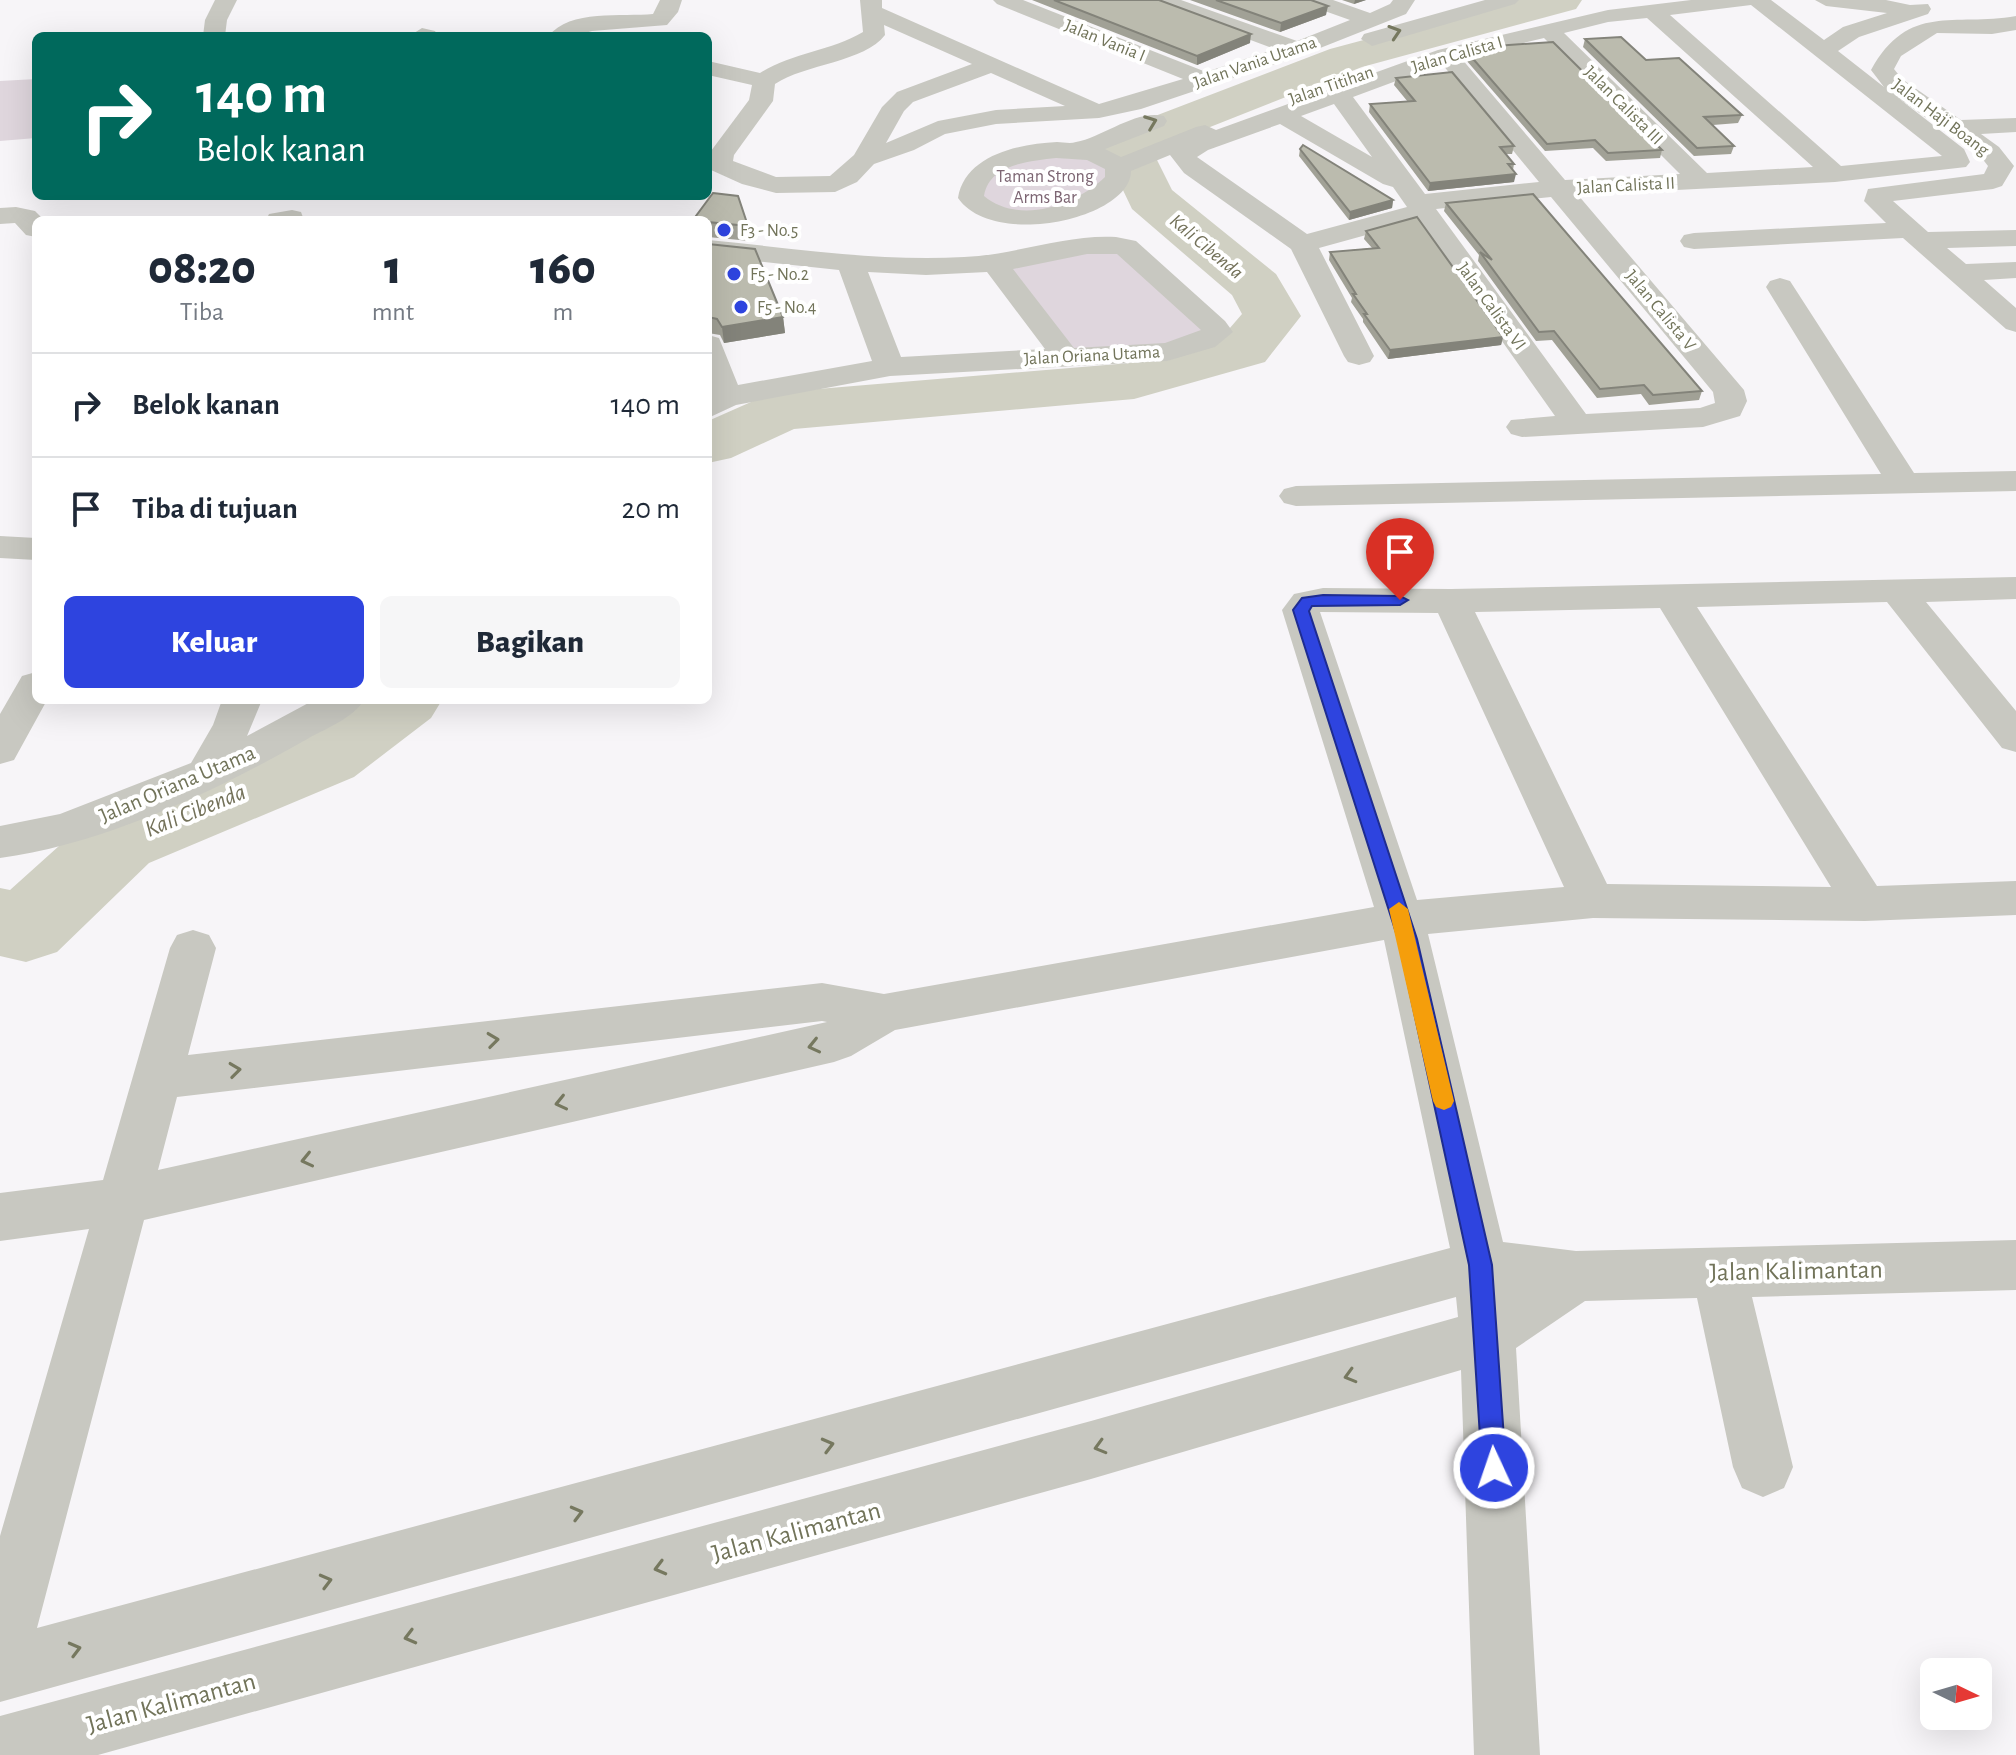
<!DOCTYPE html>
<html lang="id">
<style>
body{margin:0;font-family:"Alegreya Sans",sans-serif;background:#f6f6f7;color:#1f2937;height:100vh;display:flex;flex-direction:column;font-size:30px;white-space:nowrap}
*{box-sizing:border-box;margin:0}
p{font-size:26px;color:#747a83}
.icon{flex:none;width:44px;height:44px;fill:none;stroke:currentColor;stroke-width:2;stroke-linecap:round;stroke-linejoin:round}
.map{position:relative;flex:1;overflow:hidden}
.side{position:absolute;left:32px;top:216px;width:680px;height:488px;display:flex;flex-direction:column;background:#fff;border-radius:12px;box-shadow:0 8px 32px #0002}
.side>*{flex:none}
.banner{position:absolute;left:32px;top:32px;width:680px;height:168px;border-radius:12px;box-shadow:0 8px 32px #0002;background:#00695c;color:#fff;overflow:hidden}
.needle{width:52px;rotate:95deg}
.fabs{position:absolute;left:1920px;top:1658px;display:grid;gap:16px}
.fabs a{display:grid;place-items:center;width:72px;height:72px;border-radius:12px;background:#fff;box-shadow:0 8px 32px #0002;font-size:40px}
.pin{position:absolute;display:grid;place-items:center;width:68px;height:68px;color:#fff;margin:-82px -34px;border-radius:50% 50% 50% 0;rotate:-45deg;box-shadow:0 0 8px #0007}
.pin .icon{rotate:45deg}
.me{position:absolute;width:88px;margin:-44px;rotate:357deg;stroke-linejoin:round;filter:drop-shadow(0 0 6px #0008)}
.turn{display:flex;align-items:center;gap:28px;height:168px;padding:0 32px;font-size:36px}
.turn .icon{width:104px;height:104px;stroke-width:2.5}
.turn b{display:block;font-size:56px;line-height:68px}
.eta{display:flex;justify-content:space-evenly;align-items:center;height:136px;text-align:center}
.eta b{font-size:48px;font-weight:800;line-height:56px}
.cta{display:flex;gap:16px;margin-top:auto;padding:16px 32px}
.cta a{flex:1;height:92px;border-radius:12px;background:#2e44df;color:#fff;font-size:32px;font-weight:800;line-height:92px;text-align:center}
.cta a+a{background:#f6f6f7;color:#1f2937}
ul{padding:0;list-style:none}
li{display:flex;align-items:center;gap:24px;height:104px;padding:0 32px;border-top:2px solid #e0e1e3}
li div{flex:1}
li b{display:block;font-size:30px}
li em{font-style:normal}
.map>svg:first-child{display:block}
.green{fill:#dfd6dd}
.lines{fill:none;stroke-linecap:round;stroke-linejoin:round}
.river{fill:#d0d0c3;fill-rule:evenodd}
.minor{fill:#c8c8c1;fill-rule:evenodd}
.wall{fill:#a1a196}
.shaded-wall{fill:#83837a}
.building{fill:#bbbbae;stroke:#83837a;stroke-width:2}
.oneway{stroke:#76785f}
.route{fill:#2e44df;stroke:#1e2c91;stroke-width:2}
.slow{fill:#f59e0b}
.poi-dot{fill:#2e44df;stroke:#fff;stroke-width:3}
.labels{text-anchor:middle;stroke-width:8;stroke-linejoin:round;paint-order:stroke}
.far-street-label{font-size:18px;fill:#72745a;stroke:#fff}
.far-park-label{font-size:18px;fill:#7d6673;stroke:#fff}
.far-poi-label{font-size:18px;fill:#72745a;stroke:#fff;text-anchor:start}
.far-water-label{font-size:20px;font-style:italic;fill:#737159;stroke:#fff}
.street-label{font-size:22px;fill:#72745a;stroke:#fff}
.water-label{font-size:24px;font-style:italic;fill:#737159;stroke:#fff}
.near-street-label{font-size:26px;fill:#72745a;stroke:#fff}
</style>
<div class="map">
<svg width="2016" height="1755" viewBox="0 0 2016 1755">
<rect width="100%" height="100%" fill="#f7f5f8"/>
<!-- green -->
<path class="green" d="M 36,79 L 36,138 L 0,141 L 0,81 Z
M 1018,156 L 1110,160 L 1118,179 L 1059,214 L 986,211 L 977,179 Z
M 1110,247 L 1213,332 L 1164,349 L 1068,353 L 1001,264 Z"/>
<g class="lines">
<!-- river -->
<path class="river" d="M 1513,0 L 1582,0 L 1576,9 L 1362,67 L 1152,150 L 1172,190 L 1276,274 L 1301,316 L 1265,362 L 1134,399 L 794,429 L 731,458 L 708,463 L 708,421 L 760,398 L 782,392 L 1130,363 L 1223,336 L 1242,314 L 1232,295 L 1132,209 L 1101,144 L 1108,134 L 1330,49 Z
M 351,700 L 442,700 L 431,718 L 354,777 L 149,863 L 57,952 L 26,962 L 0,956 L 0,888 L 10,890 L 89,819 L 298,737 Z"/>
<!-- minor -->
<path class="minor" d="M 215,0 L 237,0 L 227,20 L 225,36 L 203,36 L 205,20 Z
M 660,0 L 682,0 L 678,12 L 667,25 L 592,31 L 575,36 L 549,36 C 569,9 623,17 653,14 Z
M 860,0 L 882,0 L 882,8 L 1099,104 L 1183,79 L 997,4 L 993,0 L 1023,0 L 1206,72 L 1275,49 L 1154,4 L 1150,0 L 1181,0 L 1297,41 L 1350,20 L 1305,4 L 1301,0 L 1333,0 L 1370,13 L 1390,4 L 1393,0 L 1415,0 L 1406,14 L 1305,54 L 1141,109 L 1099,118 L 996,124 L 945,134 L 914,150 L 874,164 L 857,182 L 835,192 L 776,193 L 742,184 L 711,170 L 708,155 L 749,100 L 752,85 L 708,75 L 708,61 L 760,73 C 791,53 831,51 863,32 ZM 884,25 L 972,64 L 897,92 L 882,107 L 854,155 L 830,176 L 776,177 L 733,161 L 734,155 L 773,101 L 775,84 C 805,64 865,62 885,35 ZM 991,73 L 1065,106 L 996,110 L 938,121 L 886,143 L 904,111 L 913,102 Z
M 1485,0 L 1519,0 L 1515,4 L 1372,46 L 1361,39 L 1364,34 Z
M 1691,0 L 1771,0 L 1824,40 L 1843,27 L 1887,13 L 1826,6 L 1815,0 L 1886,0 L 1910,5 L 1928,4 L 1931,9 L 1928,14 L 1859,37 L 1838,51 L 1884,87 L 1871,70 C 1909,2 1953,27 2016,16 L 2016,30 L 1992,34 L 1937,33 L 1901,56 L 1894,69 L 1902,79 L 1961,120 L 2016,118 L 2016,132 L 1981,134 L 1999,147 L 2014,166 L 2002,186 L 1993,189 L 1893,201 L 1928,232 L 2016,230 L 2016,246 L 1947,248 L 1966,264 L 2016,262 L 2016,278 L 1984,280 L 2016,308 L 2016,332 L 2006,329 L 1903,238 L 1694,249 L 1684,247 L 1680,241 L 1684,235 L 1694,233 L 1886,223 L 1864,201 L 1868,189 L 1984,174 L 1988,166 L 1981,157 L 1897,97 L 1964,149 L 1970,162 L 1966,167 L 1835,182 L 1578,195 L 1744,390 L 1747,401 L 1740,416 L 1703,427 L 1522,437 L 1511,434 L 1506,427 L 1511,420 L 1555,416 L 1417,221 L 1319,248 L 1374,356 L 1370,362 L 1359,365 L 1348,362 L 1344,356 L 1291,249 L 1184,173 L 1170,155 L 1131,171 C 1131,219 993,249 958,198 C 965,155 1019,144 1057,142 C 1063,142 1070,144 1076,142 C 1103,137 1136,109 1164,116 L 1167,121 L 1164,126 L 1105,149 L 1121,157 L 1196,127 L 1205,125 L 1216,130 L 1438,50 L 1608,10 ZM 1751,5 L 1942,156 L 1841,166 L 1670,15 ZM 1647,18 L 1813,167 L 1707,173 L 1564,33 L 1608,22 ZM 1544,38 L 1680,174 L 1565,180 L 1461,58 ZM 1442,64 L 1539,182 L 1425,194 L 1353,97 ZM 1334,104 L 1372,157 L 1301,116 ZM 1280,124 L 1383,184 L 1393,187 L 1407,207 L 1307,234 L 1197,157 L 1208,150 ZM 1056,158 L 1087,160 L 1105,169 L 1105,177 C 1075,206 1019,225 984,196 C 989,164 1030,161 1056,158 ZM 1551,197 L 1713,392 L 1715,403 L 1700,408 L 1586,414 L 1436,209 Z
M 422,28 L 435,31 L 438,36 L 411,35 Z
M 16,207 L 35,211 L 44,220 L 36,220 L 36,237 L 26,235 L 15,223 L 0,224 L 0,208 Z
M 292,210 L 301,212 L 304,220 L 266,220 L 269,214 Z
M 1116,237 L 1136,241 L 1225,321 L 1233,332 L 1215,347 L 1167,361 L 890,376 L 736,405 L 708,418 L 708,335 L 719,338 L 738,385 L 872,361 L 839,270 L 708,256 L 708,240 C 793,248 879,262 964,257 C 1015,255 1066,234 1116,237 ZM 1087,254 L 1117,254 L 1201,330 L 1165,343 L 1074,348 L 1013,269 ZM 868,272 L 926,275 L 987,272 L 1045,349 L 901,357 Z
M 1780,278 L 1790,281 L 1914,473 L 2016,471 L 2016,491 L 1296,506 L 1284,503 L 1279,496 L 1284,489 L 1296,486 L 1881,474 L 1766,287 L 1770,281 Z
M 0,536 L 36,538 L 36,560 L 0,558 Z
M 2016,577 L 2016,599 L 1926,602 L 2016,711 L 2016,752 L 2002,748 L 1887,602 L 1697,607 L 1877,886 L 2016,881 L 2016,915 L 1865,921 L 1593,918 L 1428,934 L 1503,1242 L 1576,1251 L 2016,1240 L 2016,1290 L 1752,1297 L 1793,1467 L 1784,1488 L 1763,1497 L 1742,1488 L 1733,1467 L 1697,1298 L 1585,1301 L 1516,1348 L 1540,1755 L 1474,1755 L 1461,1370 L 1091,1479 L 98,1755 L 0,1755 L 0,1716 L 1091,1421 L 1458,1317 L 1456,1297 L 0,1702 L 0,1536 L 89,1229 L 0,1241 L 0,1193 L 103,1180 L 170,948 L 177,935 L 193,930 L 209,935 L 216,948 L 188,1055 L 822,983 L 884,994 L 1374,907 L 1282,610 L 1294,594 L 1323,588 L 1451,589 ZM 1660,608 L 1831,887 L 1607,884 L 1475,612 ZM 1320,612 L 1438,613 L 1564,887 L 1417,900 ZM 1384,940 L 1450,1248 L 37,1628 L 144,1220 L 834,1062 L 851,1056 L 895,1030 ZM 822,1021 L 827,1022 L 158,1170 L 177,1097 Z
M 36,672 L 36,700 L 47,700 L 14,760 L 0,764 L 0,714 L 22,676 Z
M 222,700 L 262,700 L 247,736 L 314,700 L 364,700 C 353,718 327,728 309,738 C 218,790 105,844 0,858 L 0,826 L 60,814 L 191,763 L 213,725 Z"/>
</g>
<!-- wall -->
<path class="wall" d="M 1032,0 L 1159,0 L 1250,43 L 1197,65 Z
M 1190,0 L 1311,0 L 1326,15 L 1280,32 Z
M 1342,0 L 1366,0 L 1354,4 Z
M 1585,39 L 1646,60 L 1742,115 L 1738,123 L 1713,125 L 1734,146 L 1731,154 L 1694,156 L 1583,47 Z
M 1468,53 L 1662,150 L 1660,158 L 1606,161 L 1593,148 L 1545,151 L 1466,60 Z
M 1396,78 L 1514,146 L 1512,154 L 1506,154 L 1514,164 L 1513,170 L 1514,182 L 1428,191 L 1369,112 L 1370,104 L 1408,102 L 1394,85 Z
M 1300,149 L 1393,200 L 1392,208 L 1349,220 L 1299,156 Z
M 1446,203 L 1702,391 L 1699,400 L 1649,405 L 1641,394 L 1597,398 L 1552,340 L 1536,341 L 1478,261 L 1479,255 L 1444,211 Z
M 708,220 L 748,226 L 750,241 L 708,237 Z
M 1366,231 L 1503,337 L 1501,345 L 1388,359 L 1363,322 L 1363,319 L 1351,302 L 1352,298 L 1329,260 L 1330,252 L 1372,248 L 1364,239 Z
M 708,244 L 783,317 L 785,333 L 724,343 L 720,335 L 708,333 Z"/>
<!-- shaded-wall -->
<path class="shaded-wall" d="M 1355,0 L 1366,0 L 1354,4 Z
M 1328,6 L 1326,15 L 1280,32 L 1281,23 Z
M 1251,34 L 1250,43 L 1197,65 L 1197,56 Z
M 1516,174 L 1514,182 L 1428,191 L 1430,183 Z
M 1393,200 L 1392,208 L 1349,220 L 1350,212 Z
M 783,317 L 785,333 L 724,343 L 722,327 Z
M 1503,337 L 1501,345 L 1388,359 L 1390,350 Z"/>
<!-- building -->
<path class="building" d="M 1054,0 L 1159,0 L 1251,34 L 1197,56 Z
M 1216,0 L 1311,0 L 1328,6 L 1281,23 Z
M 1621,37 L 1646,60 L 1679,58 L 1742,115 L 1704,117 L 1734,146 L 1697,148 L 1585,39 Z
M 1553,42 L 1662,150 L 1608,153 L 1595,140 L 1547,144 L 1468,53 L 1495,46 Z
M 1452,72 L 1514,146 L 1500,147 L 1514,164 L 1508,164 L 1516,174 L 1430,183 L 1370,104 L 1415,101 L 1396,78 Z
M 1303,145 L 1393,200 L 1350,212 L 1300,149 Z
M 713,193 L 738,196 L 748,226 L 708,222 L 708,220 L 693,220 Z
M 1533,194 L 1702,391 L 1653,395 L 1644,385 L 1600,389 L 1554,331 L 1539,332 L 1480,252 L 1492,260 L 1446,203 Z
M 1417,217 L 1503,337 L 1390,350 L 1364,314 L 1367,314 L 1353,294 L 1356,294 L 1330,252 L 1379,248 L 1366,231 Z
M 708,244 L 755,249 L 783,317 L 722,327 L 717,319 L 708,317 Z"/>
<!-- one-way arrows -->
<defs><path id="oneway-chevron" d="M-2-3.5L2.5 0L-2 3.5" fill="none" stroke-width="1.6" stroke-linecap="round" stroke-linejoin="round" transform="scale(2)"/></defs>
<g class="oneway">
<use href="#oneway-chevron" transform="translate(1395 32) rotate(-18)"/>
<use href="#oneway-chevron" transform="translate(1151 122) rotate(-21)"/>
<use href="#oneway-chevron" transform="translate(493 1040) rotate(-7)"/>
<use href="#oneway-chevron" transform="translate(814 1046) rotate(167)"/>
<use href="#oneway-chevron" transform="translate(235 1070) rotate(-7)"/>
<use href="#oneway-chevron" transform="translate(561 1103) rotate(167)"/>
<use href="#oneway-chevron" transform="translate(307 1160) rotate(167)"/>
<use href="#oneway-chevron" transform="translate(1350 1376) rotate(164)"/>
<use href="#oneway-chevron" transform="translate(828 1445) rotate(-15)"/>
<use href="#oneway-chevron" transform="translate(1100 1447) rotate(164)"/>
<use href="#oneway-chevron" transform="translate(577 1513) rotate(-15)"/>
<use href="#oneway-chevron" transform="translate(660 1568) rotate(165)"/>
<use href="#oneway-chevron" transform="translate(326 1581) rotate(-15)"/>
<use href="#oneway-chevron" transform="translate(410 1637) rotate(165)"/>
<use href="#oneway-chevron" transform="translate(75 1649) rotate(-15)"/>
</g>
<!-- route -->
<path class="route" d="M 1323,595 L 1400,596 L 1408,600 L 1400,605 L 1312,606 L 1309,611 L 1417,939 L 1492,1265 L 1506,1468 L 1502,1476 L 1494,1480 L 1485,1476 L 1482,1468 L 1469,1265 L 1398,939 L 1293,610 L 1302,598 Z"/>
<!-- slow -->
<path class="slow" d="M 1399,902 L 1408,909 L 1454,1101 L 1451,1107 L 1444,1110 L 1436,1107 L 1433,1101 L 1389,909 Z"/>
<!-- markers -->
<g class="poi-dot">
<circle cx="724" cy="230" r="8"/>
<circle cx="734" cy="274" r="8"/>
<circle cx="741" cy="307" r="8"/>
</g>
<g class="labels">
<!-- far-street labels -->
<g class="far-street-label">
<text transform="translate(1105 40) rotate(22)" y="6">Jalan Vania I</text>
<text transform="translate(1457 54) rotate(-16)" y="6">Jalan Calista I</text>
<text transform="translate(1255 62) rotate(-19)" y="6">Jalan Vania Utama</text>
<text transform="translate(1331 85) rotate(-19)" y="6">Jalan Titihan</text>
<text transform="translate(1624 105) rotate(45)" y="6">Jalan Calista III</text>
<text transform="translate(1941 117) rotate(37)" y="6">Jalan Haji Boang</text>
<text transform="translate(1626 185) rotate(-3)" y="6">Jalan Calista II</text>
<text transform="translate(1492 306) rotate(54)" y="6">Jalan Calista VI</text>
<text transform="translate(1661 310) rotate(50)" y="6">Jalan Calista V</text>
<text transform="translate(1092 355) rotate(-3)" y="6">Jalan Oriana Utama</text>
</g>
<!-- far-park labels -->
<g class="far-park-label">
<text x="1045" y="182">Taman Strong<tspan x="1045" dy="21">Arms Bar</tspan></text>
</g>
<!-- far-poi labels -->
<g class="far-poi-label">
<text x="740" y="236">F3 - No.5</text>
<text x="750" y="280">F5 - No.2</text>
<text x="757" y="313">F5 - No.4</text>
</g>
<!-- far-water labels -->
<g class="far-water-label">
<text transform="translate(1207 246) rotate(40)" y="7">Kali Cibenda</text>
</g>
<!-- street labels -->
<g class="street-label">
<text transform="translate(177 783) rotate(-23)" y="8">Jalan Oriana Utama</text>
</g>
<!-- water labels -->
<g class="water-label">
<text transform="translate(195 810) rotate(-22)" y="8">Kali Cibenda</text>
</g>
<!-- near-street labels -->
<g class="near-street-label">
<text transform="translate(1796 1270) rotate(-1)" y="9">Jalan Kalimantan</text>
<text transform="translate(796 1531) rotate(-15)" y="9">Jalan Kalimantan</text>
<text transform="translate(171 1702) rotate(-15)" y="9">Jalan Kalimantan</text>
</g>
</g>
</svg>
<div class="fabs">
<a><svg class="needle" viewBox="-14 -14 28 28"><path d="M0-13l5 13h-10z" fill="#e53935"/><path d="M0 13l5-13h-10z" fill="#747a83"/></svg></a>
</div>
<div class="pin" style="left:1400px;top:600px;background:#d93025"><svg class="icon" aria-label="arrive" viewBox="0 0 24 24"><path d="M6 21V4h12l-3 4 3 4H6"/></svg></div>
<svg class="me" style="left:1494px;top:1468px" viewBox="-20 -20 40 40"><circle r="17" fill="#2e44df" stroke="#fff" stroke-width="3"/><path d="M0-11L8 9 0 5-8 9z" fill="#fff"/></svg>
<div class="banner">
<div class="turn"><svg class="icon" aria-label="right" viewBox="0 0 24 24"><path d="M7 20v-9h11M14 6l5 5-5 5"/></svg><div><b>140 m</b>Belok kanan</div></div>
</div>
<section class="side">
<div class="eta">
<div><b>08:20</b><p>Tiba</p></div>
<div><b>1</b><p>mnt</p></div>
<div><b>160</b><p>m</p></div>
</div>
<ul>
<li><svg class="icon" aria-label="right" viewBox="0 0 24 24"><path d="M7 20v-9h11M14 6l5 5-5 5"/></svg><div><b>Belok kanan</b></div><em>140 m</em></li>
<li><svg class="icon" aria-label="arrive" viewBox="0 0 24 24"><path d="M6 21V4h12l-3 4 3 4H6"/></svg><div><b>Tiba di tujuan</b></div><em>20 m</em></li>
</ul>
<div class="cta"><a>Keluar</a><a>Bagikan</a></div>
</section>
</div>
